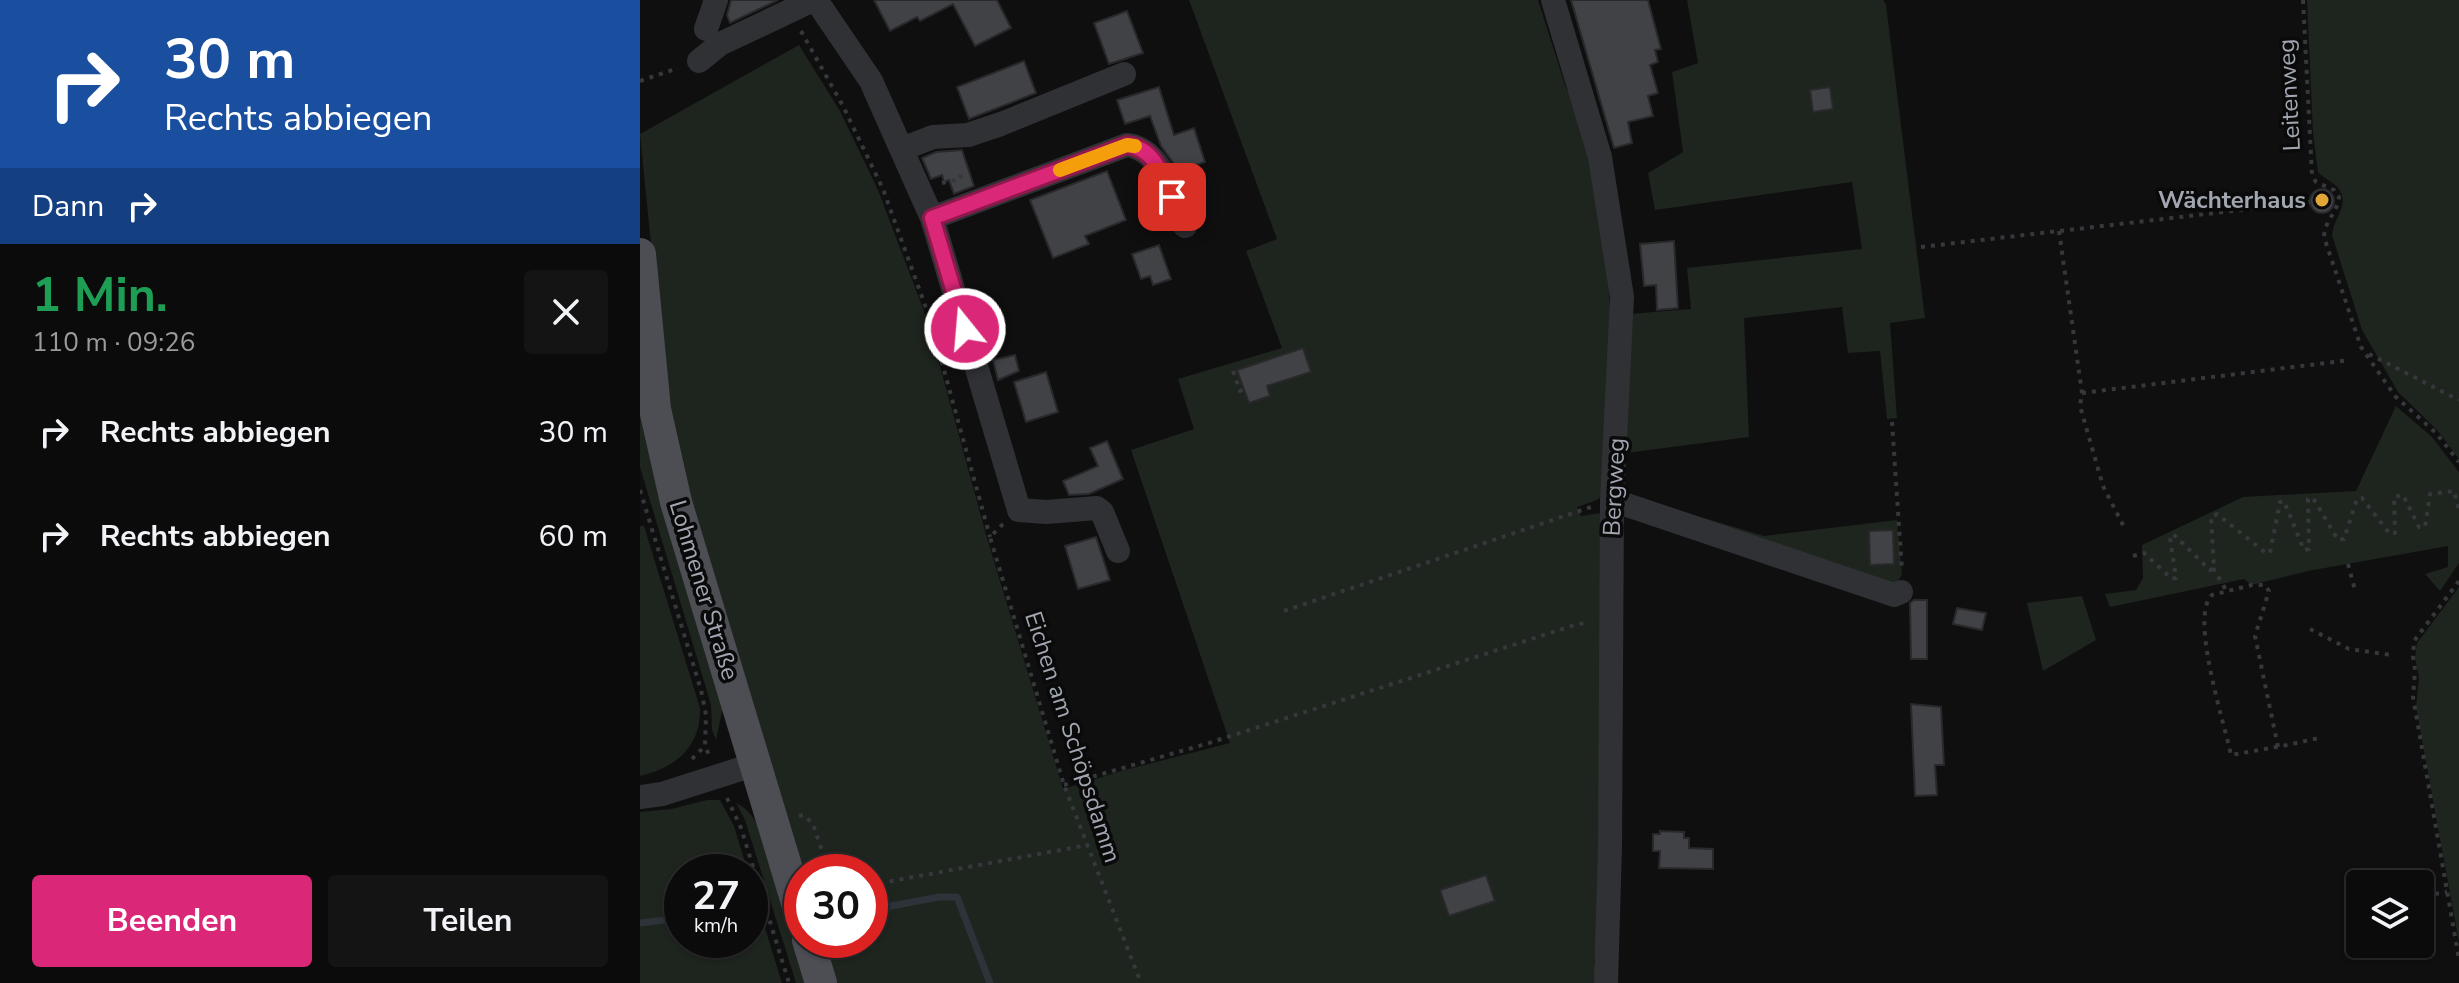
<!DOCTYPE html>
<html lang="de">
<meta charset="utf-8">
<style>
body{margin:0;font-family:"Nunito Sans",sans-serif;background:#141415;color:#f1f3f6;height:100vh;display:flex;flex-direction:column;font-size:30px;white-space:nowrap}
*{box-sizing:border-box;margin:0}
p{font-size:26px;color:#9a9b9d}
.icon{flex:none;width:44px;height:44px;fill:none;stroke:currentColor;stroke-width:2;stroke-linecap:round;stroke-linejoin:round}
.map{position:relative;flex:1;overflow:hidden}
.drawer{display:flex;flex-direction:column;background:#0b0b0c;width:640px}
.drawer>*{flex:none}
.guide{background:#1a4fa0;color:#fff;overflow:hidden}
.buttons{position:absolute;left:1706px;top:870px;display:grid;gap:16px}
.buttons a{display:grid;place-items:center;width:88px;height:88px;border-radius:8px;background:#0b0b0c;box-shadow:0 2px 6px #0004,0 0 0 2px #2b2b2d;font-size:40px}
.speed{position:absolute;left:24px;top:854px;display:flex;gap:16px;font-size:40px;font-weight:700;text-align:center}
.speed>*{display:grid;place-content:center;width:104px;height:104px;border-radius:50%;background:#0b0b0c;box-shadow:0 2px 6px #0004,0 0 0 2px #2b2b2d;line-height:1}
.speed small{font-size:20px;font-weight:400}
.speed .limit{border:12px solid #d22;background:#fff;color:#111}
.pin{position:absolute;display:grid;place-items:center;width:68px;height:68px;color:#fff;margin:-34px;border-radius:16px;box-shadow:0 4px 12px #0006}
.me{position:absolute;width:88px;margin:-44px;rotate:343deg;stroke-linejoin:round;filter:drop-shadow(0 0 6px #0008)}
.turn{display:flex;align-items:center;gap:28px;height:168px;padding:0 32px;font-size:36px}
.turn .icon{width:104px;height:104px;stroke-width:2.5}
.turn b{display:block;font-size:56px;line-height:68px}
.then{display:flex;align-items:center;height:76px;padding:0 32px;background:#0003;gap:16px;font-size:30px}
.round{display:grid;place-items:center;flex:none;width:84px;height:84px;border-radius:8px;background:#141415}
.headline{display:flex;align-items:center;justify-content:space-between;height:136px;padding:0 32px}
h1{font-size:48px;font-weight:700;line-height:60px;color:#1e9e55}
.primary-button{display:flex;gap:16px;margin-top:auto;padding:16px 32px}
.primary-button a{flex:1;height:92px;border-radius:8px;background:#db2777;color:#fff;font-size:32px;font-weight:700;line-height:92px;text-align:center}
.primary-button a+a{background:#141415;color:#f1f3f6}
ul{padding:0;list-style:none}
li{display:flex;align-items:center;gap:24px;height:104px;padding:0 32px}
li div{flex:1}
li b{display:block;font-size:30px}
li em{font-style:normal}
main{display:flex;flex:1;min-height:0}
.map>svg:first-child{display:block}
.green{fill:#1e241e}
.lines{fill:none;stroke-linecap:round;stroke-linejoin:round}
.stream{stroke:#2c3339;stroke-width:7}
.building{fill:#404246;stroke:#29292c;stroke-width:2}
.path{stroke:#36383c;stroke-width:4;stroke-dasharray:4 6;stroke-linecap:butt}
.minor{stroke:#303135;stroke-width:24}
.major{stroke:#4d4e54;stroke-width:32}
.route-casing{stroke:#8e194d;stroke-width:20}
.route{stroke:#db2777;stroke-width:14}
.slow{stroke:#f59e0b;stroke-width:14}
.poi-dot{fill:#e1a636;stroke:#0a0a0b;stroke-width:3}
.labels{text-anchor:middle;stroke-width:7;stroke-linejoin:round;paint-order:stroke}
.street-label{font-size:24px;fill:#a1a6b0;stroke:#0a0a0b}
.poi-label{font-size:24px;font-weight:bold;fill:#a1a6b0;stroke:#0a0a0b;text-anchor:end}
</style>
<main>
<section class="drawer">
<div class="guide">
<div class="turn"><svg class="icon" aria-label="right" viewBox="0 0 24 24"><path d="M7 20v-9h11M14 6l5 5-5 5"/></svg><div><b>30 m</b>Rechts abbiegen</div></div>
<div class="then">Dann<svg class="icon" aria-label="right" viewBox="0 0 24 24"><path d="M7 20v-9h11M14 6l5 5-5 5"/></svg></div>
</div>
<div class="headline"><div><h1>1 Min.</h1><p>110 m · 09:26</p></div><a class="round"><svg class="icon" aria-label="close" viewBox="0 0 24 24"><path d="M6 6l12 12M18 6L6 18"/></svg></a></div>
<ul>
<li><svg class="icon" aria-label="right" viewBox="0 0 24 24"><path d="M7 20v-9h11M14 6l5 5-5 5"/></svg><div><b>Rechts abbiegen</b></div><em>30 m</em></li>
<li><svg class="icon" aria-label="right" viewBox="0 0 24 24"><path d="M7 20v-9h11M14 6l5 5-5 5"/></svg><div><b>Rechts abbiegen</b></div><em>60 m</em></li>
</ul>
<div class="primary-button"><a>Beenden</a><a>Teilen</a></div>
</section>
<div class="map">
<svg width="1819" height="983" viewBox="0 0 1819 983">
<rect width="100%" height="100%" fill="#0f0f10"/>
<!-- green -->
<path class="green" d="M 549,0 L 898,0 L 927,91 L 935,97 L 966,227 L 972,352 L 963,495 L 957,500 L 937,507 L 941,516 L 961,513 L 961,933 L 954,961 L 959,983 L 191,983 L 178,940 L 230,940 L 230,872 L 162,872 L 52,509 L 27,405 L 0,134 L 159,45 L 200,111 L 238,190 L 287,319 L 347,538 L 423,789 L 481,771 L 590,743 L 491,450 L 554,429 L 538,379 L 642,348 L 606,251 L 637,239 Z
M 1047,0 L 1243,0 L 1246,5 L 1285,318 L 1250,323 L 1257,418 L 1247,419 L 1240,351 L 1208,353 L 1202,307 L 1104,318 L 1109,437 L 986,453 L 984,494 L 1124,536 L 1257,520 L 1262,575 L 1254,586 L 984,499 L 989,314 L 1051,309 L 1047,268 L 1222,249 L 1212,182 L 1015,210 L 1008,173 L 1043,152 L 1032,72 L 1058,63 Z
M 1667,0 L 1819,0 L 1819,459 L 1798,431 L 1758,392 L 1722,330 L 1692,235 C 1693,219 1710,205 1699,189 C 1694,182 1684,179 1678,172 L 1673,133 Z
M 0,379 L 83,707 L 76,740 L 72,730 L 71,705 L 0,467 Z
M 1756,406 L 1792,437 L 1819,472 L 1819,563 L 1800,591 L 1785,574 L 1808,567 L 1808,546 L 1668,571 L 1611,585 L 1604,579 L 1470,607 L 1465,594 L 1496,590 L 1503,578 L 1502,545 L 1603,497 L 1716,491 Z
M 0,526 L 4,526 L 60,708 C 61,747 35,768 0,776 Z
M 1819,587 L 1819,942 L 1776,707 L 1779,677 L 1775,658 L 1777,643 Z
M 1442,596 L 1456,640 L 1403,671 L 1387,603 Z
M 67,800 L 80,800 L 94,826 L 108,872 L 42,872 L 42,940 L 110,940 L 110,879 L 142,983 L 0,983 L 0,812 L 31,809 Z
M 96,803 C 112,810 118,826 126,840 L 169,983 L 156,983 L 105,820 Z"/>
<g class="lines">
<!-- stream -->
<path class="stream" d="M 230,910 L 299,897 L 317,897 L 350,983
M 0,923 L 42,918"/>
</g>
<!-- building -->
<path class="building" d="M 91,0 L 138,0 L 90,23 L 87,15 Z
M 234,0 L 357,0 L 371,28 L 335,46 L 313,4 L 280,21 L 277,17 L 250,31 Z
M 931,0 L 1008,0 L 1021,49 L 1015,50 L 1018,62 L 1010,65 L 1018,93 L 1008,96 L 1013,116 L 988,122 L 992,143 L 974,148 Z
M 487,11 L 503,53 L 469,64 L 454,23 Z
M 384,61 L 396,93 L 329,119 L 317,87 Z
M 519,87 L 534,135 L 554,128 L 565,162 L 539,171 L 521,146 L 510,116 L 485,124 L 477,100 Z
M 1190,87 L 1193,109 L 1173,112 L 1170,90 Z
M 322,150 L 334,186 L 314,194 L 309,180 L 304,182 L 302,175 L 291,179 L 282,158 L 296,152 Z
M 467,171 L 486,220 L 445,236 L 449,244 L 413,258 L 390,200 Z
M1670 201a12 12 0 1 1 24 0a12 12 0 1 1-24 0Z
M 1034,241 L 1038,308 L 1017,310 L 1016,285 L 1004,286 L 1000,244 Z
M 519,245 L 531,279 L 513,285 L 510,276 L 501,279 L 492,254 Z
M 663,348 L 671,372 L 627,386 L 630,396 L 609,403 L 597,370 Z
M 375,355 L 379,371 L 358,380 L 353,360 Z
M 406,372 L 418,412 L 386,422 L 374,382 Z
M 467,441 L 483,479 L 449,494 L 429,495 L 423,481 L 458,466 L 450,448 Z
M 1253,530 L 1254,564 L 1230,565 L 1229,531 Z
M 456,537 L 470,580 L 438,589 L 425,546 Z
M 1274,600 L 1287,600 L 1287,659 L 1271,659 L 1270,603 Z
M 1317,608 L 1346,613 L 1342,630 L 1313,624 Z
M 1271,704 L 1301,707 L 1304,765 L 1295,765 L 1297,795 L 1275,796 Z
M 1020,831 L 1044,832 L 1044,838 L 1049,838 L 1049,848 L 1073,849 L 1073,869 L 1019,868 L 1020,851 L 1013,851 L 1013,834 L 1020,834 Z
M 846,875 L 855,901 L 809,916 L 800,890 Z"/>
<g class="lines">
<!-- path -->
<path class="path" d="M 1663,0 L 1672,175 L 1676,182 L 1694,190 L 1699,197 C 1697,214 1685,219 1684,237 L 1721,347 L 1755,396 L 1796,433 L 1819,462
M 161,31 L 203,106 L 243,189 L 290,319 L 350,537
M 0,81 L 38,68
M 302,183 L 321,179 L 319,170
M 1419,231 L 1442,393 L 1440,406 L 1463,486 L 1485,529
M 1281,247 L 1670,202
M 1729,354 L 1819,400
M 593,371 L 600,391 L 604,389
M 1442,393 L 1710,360
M 1252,422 L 1262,571
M 0,490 L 61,690 L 66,715 L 65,746 L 70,757
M 363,524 L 350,537 L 424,785 L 501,983
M 1493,556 L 1504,553 L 1532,579 L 1536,578 L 1530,538 L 1533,534 L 1570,570 L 1574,568 L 1571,517 L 1577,514 L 1626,553 L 1630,553 L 1640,502 L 1644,501 L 1664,550 L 1669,549 L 1668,499 L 1673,498 L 1698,540 L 1704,539 L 1717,499 L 1722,498 L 1750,534 L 1755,533 L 1754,497 L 1763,495 L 1779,527 L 1785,527 L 1790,494 L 1814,491 L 1819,510
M 1708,564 L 1715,590
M 1573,568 L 1586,590
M 1819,581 L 1774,641 L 1773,657 L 1775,670 L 1773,697 L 1819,959
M 644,611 L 951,507
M 1670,629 L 1709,649 L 1751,655
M 1638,747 L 1615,636 L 1629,591 L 1625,585 L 1612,585 L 1572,595 C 1549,616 1585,725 1591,755 L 1636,747 L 1638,747 L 1679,738
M 52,759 L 65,746
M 424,785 L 569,743 L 938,624 L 949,623
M 87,798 L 101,828 L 149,983
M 159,816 L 164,815 L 173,824 L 189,872
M 230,885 L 448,845
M 1795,894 L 1807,892"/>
<!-- minor -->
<path class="minor" d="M 176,0 L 231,81 L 292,218 L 379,510 L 406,512 L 457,508 L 462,512 L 478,551
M 913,0 L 960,157 L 982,297 L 972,500 L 970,847 L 966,983
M 66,29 L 76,0
M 59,61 L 80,44 L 173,0
M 262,149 L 293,137 L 328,135 L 361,124 L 484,74
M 292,218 L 487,145 C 522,149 533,198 545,226
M 972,500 L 1254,595 L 1261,592
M 0,797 L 22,794 L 116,764"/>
<!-- major -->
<path class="major" d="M 0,254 L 15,409 L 36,502 L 162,919
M 168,940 L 181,983"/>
</g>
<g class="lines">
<!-- route casing -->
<g class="route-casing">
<path id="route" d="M 325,329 L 292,218 L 487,145 C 514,148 522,175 532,197"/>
</g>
<!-- route -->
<use href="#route" class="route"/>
<!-- slow -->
<path class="slow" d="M 420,170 L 487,145 L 495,146"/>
</g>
<!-- markers -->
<circle class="poi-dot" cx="1682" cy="200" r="8"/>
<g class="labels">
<!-- street labels -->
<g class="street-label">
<text transform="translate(1649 95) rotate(-93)" y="8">Leitenweg</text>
<text transform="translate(974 487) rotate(-87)" y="8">Bergweg</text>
<text transform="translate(64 590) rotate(73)" y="8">Lohmener Straße</text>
<text transform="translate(433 737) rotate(72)" y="8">Eichen am Schöpsdamm</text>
</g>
<!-- poi labels -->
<g class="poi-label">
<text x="1666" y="208">Wächterhaus</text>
</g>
</g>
</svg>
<div class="buttons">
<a><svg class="icon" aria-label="layers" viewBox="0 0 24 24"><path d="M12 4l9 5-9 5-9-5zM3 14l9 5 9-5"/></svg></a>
</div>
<div class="speed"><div>27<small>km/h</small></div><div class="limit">30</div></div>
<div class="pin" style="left:532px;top:197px;background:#d93025"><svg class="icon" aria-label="arrive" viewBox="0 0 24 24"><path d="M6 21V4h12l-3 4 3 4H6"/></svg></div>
<svg class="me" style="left:325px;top:329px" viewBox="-20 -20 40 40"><circle r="17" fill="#db2777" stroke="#fff" stroke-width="3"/><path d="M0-11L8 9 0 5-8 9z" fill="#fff"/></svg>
</div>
</main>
